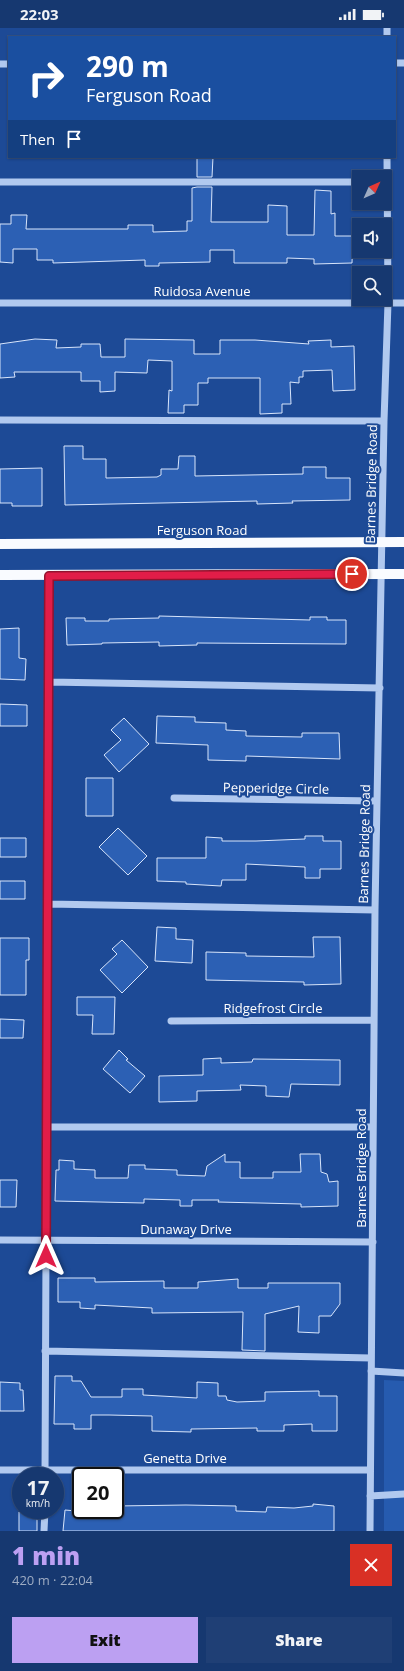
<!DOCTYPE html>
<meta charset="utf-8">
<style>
body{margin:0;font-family:"Open Sans",sans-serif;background:#1f3f75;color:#f1f3f6;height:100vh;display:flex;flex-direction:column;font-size:15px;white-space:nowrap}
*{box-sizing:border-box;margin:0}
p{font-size:13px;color:#9eacc3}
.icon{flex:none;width:22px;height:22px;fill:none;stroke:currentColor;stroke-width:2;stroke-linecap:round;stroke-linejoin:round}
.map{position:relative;height:1503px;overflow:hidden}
.side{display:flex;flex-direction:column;background:#163870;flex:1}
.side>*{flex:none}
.banner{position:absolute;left:8px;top:8px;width:388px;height:122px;border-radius:0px;box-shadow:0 1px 3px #0004,0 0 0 1px #355283;background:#1a4fa0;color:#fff;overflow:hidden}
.needle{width:26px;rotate:45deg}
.fabs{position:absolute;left:352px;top:142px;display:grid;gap:8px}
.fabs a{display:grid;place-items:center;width:40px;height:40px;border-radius:0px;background:#163870;box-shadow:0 1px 3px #0004,0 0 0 1px #355283;font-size:20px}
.speed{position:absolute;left:12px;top:1439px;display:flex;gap:8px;font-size:20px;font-weight:700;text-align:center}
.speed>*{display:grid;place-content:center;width:52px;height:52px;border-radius:50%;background:#163870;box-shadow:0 1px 3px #0004,0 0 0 1px #355283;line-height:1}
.speed small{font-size:10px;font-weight:400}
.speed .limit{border:2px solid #111;border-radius:6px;background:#fff;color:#111}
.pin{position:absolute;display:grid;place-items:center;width:34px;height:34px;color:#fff;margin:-17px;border:2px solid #fff;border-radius:50%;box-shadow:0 1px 4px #0007}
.me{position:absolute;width:44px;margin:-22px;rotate:0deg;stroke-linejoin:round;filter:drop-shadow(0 0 3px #0008)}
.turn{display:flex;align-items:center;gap:14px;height:84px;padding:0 12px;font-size:18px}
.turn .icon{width:52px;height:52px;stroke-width:2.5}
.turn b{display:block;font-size:28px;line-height:34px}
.then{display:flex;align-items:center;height:38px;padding:0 12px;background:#0003;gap:8px;font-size:15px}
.round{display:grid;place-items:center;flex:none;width:42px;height:42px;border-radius:0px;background:#1f3f75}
.summary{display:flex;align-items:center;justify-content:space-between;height:68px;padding:0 12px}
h1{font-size:24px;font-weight:800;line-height:30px;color:#bca0f2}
.action{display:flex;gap:8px;margin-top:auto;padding:8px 12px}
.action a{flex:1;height:46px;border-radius:0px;background:#bca0f2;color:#111;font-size:16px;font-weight:800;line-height:46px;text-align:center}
.action a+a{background:#1f3f75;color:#f1f3f6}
.status{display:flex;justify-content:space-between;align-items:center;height:28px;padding:0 20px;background:#163870;direction:ltr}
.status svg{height:11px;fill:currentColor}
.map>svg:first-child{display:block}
.green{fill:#265baf}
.building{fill:#2c60b4;stroke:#d8e5fb}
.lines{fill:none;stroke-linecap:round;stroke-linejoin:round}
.minor{stroke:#b1c9ef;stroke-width:7}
.major{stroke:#f9fbff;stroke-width:10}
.route-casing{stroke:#92132f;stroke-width:10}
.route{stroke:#e11d48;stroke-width:7}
.labels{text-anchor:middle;stroke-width:4;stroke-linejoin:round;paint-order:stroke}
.street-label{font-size:13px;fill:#fff;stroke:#1d4a96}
</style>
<div class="status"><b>22:03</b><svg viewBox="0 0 49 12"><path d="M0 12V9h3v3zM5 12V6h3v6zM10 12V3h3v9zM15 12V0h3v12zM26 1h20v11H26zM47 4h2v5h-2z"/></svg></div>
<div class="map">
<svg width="404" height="1503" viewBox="0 0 404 1503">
<rect width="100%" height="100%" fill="#1d4a96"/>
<!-- green -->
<path class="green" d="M 384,1352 L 404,1353 L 404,1503 L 384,1503 Z"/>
<!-- building -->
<path class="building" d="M 197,129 L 213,129 L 212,149 L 197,149 Z
M 197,159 L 212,159 L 211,194 L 268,194 L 268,177 L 287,178 L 287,207 L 314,207 L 315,162 L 331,163 L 331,186 L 335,185 L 335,208 L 353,208 L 352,235 L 314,236 L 314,231 L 287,230 L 287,235 L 234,235 L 234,222 L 210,222 L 210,234 L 159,235 L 159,238 L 145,238 L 145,232 L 53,235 L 53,232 L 37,232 L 37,221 L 13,221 L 13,235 L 0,234 L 0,196 L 11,196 L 11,187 L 27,187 L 26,201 L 128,201 L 128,197 L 153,197 L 153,204 L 187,203 L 187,193 L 192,193 L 192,160 Z
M 35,311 L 57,312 L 56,320 L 81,319 L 81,316 L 100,316 L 101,329 L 125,329 L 125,311 L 194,312 L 194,326 L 220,326 L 220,312 L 255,312 L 309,316 L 308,313 L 331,312 L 331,319 L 354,318 L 355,362 L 333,363 L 332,342 L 303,343 L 303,349 L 299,349 L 299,355 L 290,354 L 291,376 L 282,376 L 282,385 L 260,386 L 260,350 L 208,350 L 208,355 L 198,355 L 198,377 L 184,377 L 184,385 L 168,385 L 169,362 L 172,363 L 172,333 L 148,332 L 147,345 L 115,344 L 115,363 L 100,364 L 100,353 L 81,353 L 81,344 L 14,344 L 15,349 L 0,350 L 0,316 Z
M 64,418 L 83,418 L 83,431 L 106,431 L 106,450 L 157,449 L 161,447 L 161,441 L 178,441 L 179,428 L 195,428 L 195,448 L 303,446 L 303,439 L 326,439 L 326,450 L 350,450 L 350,472 L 292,473 L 293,475 L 257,476 L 257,473 L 65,477 Z
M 42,440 L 42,478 L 12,478 L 12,475 L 0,475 L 0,441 Z
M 159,588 L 310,592 L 310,589 L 327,589 L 327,592 L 346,592 L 346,616 L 197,615 L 197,617 L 159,618 L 159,614 L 102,615 L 102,616 L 67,617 L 66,590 L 85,590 L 85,593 L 109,593 L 109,591 L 159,590 Z
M 19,600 L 19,630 L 26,631 L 25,652 L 0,651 L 0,601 Z
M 0,676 L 27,677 L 27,698 L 0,698 Z
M 157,688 L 195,689 L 195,694 L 226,695 L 226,702 L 246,703 L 246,708 L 302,709 L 302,705 L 339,705 L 340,731 L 246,728 L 246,733 L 208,732 L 208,717 L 156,715 Z
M 124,690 L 149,716 L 119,744 L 104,727 L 121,712 L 111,702 Z
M 86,750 L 113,750 L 113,788 L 86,788 Z
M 118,800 L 147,828 L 128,847 L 99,819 Z
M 305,808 L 323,808 L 323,813 L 341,813 L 341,841 L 320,841 L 320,850 L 305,850 L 305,839 L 246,836 L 246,852 L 222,852 L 221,858 L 186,856 L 186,854 L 157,853 L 157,830 L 206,830 L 206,809 L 222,810 L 222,813 L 256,813 L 305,811 Z
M 0,810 L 26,810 L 26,829 L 0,829 Z
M 0,853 L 25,853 L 25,871 L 0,871 Z
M 157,899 L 176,900 L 176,911 L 193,912 L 192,935 L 155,933 Z
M 313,909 L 340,909 L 341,956 L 304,957 L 304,954 L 206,952 L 206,924 L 246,925 L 246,928 L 314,929 Z
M 0,910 L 29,910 L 29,932 L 26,932 L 26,967 L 0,967 Z
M 122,912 L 148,939 L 122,965 L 100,942 L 117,926 L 112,921 Z
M 77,969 L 115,969 L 114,1006 L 92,1006 L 93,987 L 77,987 Z
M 0,991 L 24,992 L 23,1010 L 0,1010 Z
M 119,1022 L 128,1031 L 126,1032 L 145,1048 L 130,1065 L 103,1041 Z
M 221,1030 L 221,1035 L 252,1034 L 253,1031 L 340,1032 L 340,1057 L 291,1056 L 289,1069 L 266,1068 L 266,1058 L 240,1057 L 241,1062 L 197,1063 L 197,1073 L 159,1074 L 159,1048 L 203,1047 L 203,1031 Z
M 225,1126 L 225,1134 L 240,1134 L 240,1150 L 273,1150 L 273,1144 L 301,1144 L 300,1126 L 320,1126 L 321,1144 L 327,1146 L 329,1154 L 338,1153 L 338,1178 L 301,1179 L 301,1176 L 218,1174 L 219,1172 L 192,1172 L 192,1178 L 180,1178 L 180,1172 L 144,1171 L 144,1175 L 55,1173 L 56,1142 L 59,1142 L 59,1132 L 74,1133 L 74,1141 L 95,1142 L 95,1150 L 128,1150 L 129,1137 L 145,1137 L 145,1141 L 177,1142 L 177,1147 L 205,1148 L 207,1138 Z
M 0,1152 L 17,1152 L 16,1179 L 0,1179 Z
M 58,1250 L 95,1250 L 95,1254 L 164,1253 L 164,1260 L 198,1260 L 198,1254 L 238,1251 L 238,1260 L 268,1260 L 268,1255 L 340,1255 L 340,1276 L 331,1288 L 319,1288 L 319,1305 L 298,1304 L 299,1278 L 265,1286 L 265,1323 L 242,1322 L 243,1284 L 152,1285 L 152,1280 L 95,1277 L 95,1281 L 80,1280 L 80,1274 L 58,1274 Z
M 55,1348 L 72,1348 L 72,1353 L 81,1353 L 91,1369 L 122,1369 L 122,1361 L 143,1361 L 143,1367 L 197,1370 L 197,1354 L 218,1355 L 218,1368 L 226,1368 L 227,1372 L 237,1374 L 265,1373 L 265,1364 L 319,1363 L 319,1368 L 337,1368 L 337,1403 L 312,1403 L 312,1396 L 284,1397 L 284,1403 L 257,1403 L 257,1400 L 191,1401 L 191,1404 L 152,1403 L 152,1388 L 109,1387 L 91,1387 L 91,1401 L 74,1401 L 74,1396 L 54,1396 Z
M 0,1354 L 20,1355 L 20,1362 L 23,1362 L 24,1383 L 0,1383 Z
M 313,1476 L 334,1478 L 334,1503 L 63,1503 L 65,1482 L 100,1485 L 100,1482 L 115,1482 L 115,1478 L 186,1477 L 236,1478 L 236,1483 L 266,1484 L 267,1479 L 294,1480 L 313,1478 Z
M 19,1484 L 37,1485 L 37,1503 L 19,1503 Z"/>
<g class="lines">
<!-- minor -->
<path class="minor" d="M 387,0 L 387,9
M 395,35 L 404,35
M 0,36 L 9,36
M 0,154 L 359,154
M 0,275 L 404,275
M 0,392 L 384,393
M 49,654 L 380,660
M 174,770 L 377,773
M 48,876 L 375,882
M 171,993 L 374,992
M 47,1099 L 373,1099
M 0,1212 L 373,1214
M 45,1323 L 371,1330
M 371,1343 L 404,1345
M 0,1442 L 370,1442
M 45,1448 L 49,547
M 370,1468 L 404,1466
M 44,1503 L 45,1482
M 370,1503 L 375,882 L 384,393 L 388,275 L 387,129"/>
<!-- major -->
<path class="major" d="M 0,516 L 404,514
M 0,547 L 404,546"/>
</g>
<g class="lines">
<!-- route casing -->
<g class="route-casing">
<path id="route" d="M 46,1228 L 49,548 L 352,546"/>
</g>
<!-- route -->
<use href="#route" class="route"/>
</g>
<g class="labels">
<!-- street labels -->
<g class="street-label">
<text x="202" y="268">Ruidosa Avenue</text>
<text transform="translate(371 456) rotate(-89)" y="5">Barnes Bridge Road</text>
<text x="202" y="507">Ferguson Road</text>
<text transform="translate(276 760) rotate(1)" y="5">Pepperidge Circle</text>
<text transform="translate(364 816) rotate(-89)" y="5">Barnes Bridge Road</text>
<text x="273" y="985">Ridgefrost Circle</text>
<text transform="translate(361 1140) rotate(-90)" y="5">Barnes Bridge Road</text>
<text x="186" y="1206">Dunaway Drive</text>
<text x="185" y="1435">Genetta Drive</text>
</g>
</g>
</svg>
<div class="fabs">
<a><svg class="needle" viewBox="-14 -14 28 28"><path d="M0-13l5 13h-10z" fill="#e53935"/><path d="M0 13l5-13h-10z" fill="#9eacc3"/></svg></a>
<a><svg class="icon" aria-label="sound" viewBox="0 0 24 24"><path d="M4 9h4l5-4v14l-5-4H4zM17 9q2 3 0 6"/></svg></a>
<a><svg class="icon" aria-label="search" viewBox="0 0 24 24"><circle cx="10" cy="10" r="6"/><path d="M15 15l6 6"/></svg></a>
</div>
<div class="speed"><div>17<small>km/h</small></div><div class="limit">20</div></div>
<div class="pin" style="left:352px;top:546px;background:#d93025"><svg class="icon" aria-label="arrive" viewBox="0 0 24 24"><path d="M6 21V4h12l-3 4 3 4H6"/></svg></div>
<svg class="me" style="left:46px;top:1228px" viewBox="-20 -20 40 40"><path d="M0-17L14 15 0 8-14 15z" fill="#e11d48" stroke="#fff" stroke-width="4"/></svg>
<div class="banner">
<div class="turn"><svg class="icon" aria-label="right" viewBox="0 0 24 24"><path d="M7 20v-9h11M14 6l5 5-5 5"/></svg><div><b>290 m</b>Ferguson Road</div></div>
<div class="then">Then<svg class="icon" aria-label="arrive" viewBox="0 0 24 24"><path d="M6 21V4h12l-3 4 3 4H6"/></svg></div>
</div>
</div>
<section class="side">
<div class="summary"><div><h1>1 min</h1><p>420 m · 22:04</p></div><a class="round" style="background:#d93025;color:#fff"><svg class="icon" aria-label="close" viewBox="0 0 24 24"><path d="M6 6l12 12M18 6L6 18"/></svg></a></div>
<div class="action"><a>Exit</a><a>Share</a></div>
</section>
